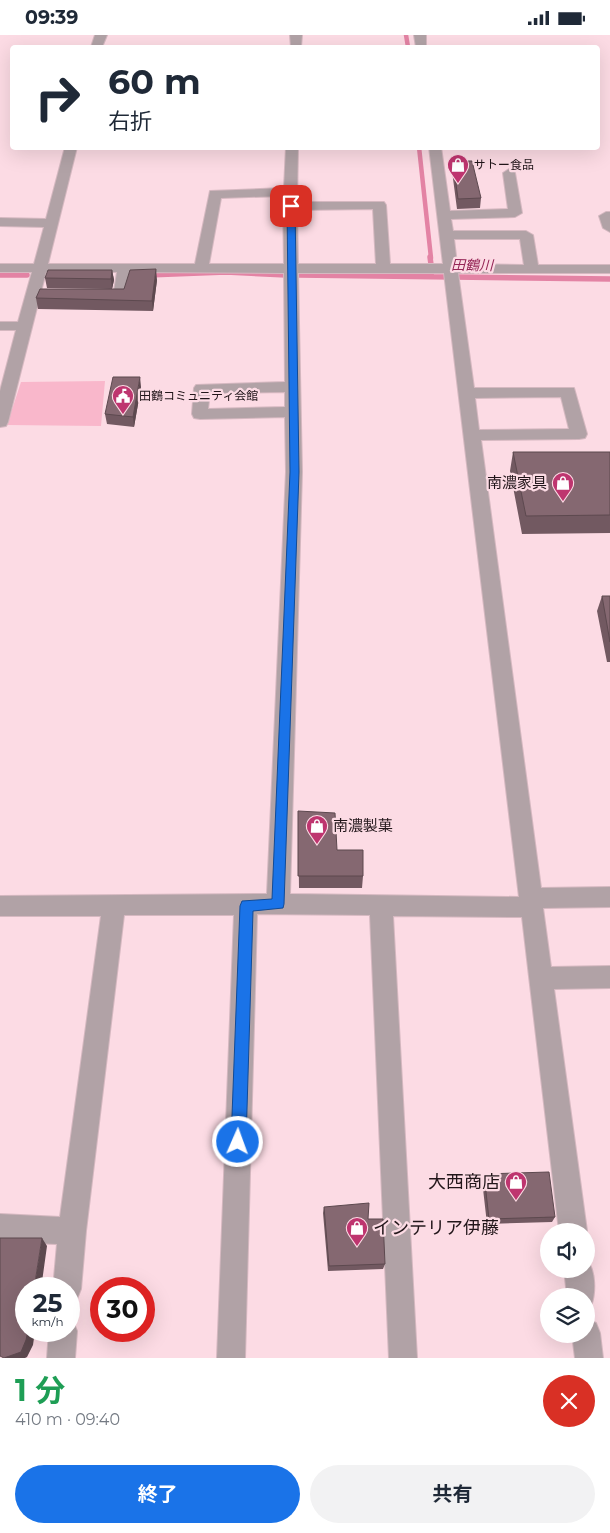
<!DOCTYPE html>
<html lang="ja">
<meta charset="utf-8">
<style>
body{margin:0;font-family:Montserrat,"Noto Sans JP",sans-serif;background:#f2f2f3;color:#1f2937;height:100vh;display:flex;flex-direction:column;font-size:19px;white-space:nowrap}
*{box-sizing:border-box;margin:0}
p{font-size:16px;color:#747a83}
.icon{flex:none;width:28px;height:28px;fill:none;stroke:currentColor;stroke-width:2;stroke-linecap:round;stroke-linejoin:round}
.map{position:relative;height:1323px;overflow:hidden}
.drawer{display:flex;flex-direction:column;background:#fff;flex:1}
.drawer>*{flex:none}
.hud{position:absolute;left:10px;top:10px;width:590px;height:105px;border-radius:5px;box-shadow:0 5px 20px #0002;background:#fff;color:#1f2937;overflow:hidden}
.fabs{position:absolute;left:540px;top:1188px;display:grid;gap:10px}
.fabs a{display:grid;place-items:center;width:55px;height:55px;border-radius:50%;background:#fff;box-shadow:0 5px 20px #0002;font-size:25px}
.speed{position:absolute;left:15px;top:1242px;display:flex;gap:10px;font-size:25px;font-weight:700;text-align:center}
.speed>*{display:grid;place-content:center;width:65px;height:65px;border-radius:50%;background:#fff;box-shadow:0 5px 20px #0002;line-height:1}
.speed small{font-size:12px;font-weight:400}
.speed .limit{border:8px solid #d22;background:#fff;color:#111}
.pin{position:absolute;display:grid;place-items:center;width:42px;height:42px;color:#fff;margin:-21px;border-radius:10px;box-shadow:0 2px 8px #0006}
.me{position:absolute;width:55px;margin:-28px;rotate:2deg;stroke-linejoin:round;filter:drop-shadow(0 0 4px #0008)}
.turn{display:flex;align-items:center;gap:18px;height:105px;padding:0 15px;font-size:22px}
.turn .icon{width:65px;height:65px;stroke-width:2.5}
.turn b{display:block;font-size:35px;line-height:42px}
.round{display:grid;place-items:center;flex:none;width:52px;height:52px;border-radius:26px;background:#f2f2f3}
.summary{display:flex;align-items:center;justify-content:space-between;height:85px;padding:0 15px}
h1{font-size:30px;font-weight:700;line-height:38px;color:#1e9e55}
.cta{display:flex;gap:10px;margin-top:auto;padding:10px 15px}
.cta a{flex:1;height:58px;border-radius:30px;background:#1a73e8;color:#fff;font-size:20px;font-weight:700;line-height:58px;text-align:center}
.cta a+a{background:#f2f2f3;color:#1f2937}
.status{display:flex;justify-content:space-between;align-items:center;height:35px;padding:0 25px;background:#fff;direction:ltr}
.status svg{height:14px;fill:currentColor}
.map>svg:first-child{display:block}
.green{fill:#f9b7cb}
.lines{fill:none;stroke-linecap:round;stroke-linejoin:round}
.stream-far1{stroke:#e383a4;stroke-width:4.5}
.stream{stroke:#e383a4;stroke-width:5.5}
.street-casing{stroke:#d5b8c0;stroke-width:2}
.street{fill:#b1a2a6;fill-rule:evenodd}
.wall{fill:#725961}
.shaded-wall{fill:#5d494f}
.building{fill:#856871;stroke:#5d494f}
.route{fill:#1a73e8;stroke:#114b97}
.labels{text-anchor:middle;stroke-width:4.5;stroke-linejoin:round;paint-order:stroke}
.far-poi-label{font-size:12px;fill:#22161a;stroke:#fcdbe4;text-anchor:start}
.far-water-label{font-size:14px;font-style:italic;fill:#952556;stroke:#fcdbe4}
.poi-label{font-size:15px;fill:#22161a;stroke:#fcdbe4;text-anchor:end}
.near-poi-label{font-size:18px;fill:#22161a;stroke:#fcdbe4;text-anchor:end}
</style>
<div class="status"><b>09:39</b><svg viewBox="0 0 49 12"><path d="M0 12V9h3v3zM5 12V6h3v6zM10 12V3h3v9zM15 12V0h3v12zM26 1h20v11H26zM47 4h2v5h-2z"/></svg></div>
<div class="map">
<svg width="610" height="1323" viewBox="0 0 610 1323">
<rect width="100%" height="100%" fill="#fcdbe4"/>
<!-- green -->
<path class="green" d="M 105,346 L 101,391 L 7,390 L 21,347 Z"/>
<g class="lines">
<!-- stream-far1 -->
<path class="stream-far1" d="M 406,0 L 408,12
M 419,112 L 431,223"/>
<!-- stream -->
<path class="stream" d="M 430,222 L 432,237
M 0,240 L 27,240
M 148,240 L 226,237 L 286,240
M 298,240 L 610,244"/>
<!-- street casing -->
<g class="street-casing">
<path id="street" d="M 95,0 L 107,0 L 102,12 L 91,12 Z
M 290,0 L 302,0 L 301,12 L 291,12 Z
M 414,0 L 426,0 L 426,12 L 416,12 Z
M 65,112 L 77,112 L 48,229 L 195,229 L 210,156 L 284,153 L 286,112 L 298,112 L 297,167 L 384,167 L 386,170 L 390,229 L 443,229 L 429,112 L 441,112 L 450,176 L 508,174 L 503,138 L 509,134 L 515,138 L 522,178 L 515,182 L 451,184 L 453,196 L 526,196 L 533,200 L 538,230 L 610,230 L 610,238 L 458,238 L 474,353 L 574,353 L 587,399 L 585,403 L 579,404 L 481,405 L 541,853 L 610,852 L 610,872 L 543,873 L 551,932 L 610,931 L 610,953 L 554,954 L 587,1196 L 559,1196 L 522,882 L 393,881 L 417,1323 L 389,1323 L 370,880 L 257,879 L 245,1323 L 217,1323 L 234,880 L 124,880 L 86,1196 L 81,1254 L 77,1264 L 69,1267 L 69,1254 L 53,1254 L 57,1209 L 0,1207 L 0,1179 L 60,1182 L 101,881 L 0,881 L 0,861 L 267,859 L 286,437 L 285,382 L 200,384 L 194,383 L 192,379 L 194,353 L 196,350 L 285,347 L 284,238 L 131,237 L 125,263 L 92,263 L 90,260 L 92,257 L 114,256 L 117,237 L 46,237 L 8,387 L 6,391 L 0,392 L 0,356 L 16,295 L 0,295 L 0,287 L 18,287 L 32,237 L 0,237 L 0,229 L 34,229 L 44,192 L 0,191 L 0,183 L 46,184 ZM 283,161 L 284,229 L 209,229 L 221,163 ZM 373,174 L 376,229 L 298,229 L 297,175 ZM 454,204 L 520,204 L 524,230 L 457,229 ZM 298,238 L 444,238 L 519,862 L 290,859 L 302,437 ZM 285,357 L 285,372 L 208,374 L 210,358 ZM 561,362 L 569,394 L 479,395 L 475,363 Z
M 606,177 L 610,177 L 610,197 L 603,193 L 599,181 Z
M 586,1224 C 596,1235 596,1258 591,1271 L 586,1273 L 586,1261 L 567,1261 L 564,1234 L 586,1234 Z
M 69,1284 L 73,1286 L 77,1296 L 75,1323 L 47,1323 L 49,1296 L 69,1296 Z
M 586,1284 L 596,1288 L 600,1298 L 603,1323 L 575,1323 L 572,1299 L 586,1299 Z"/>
</g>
<!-- street -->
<use href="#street" class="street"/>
</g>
<!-- wall -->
<path class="wall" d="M 453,126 L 481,163 L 480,173 L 457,174 L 452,136 Z
M 112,235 L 114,245 L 112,254 L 47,253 L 45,243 Z
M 157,245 L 153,276 L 38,274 L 36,263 L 124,254 Z
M 141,352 L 134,392 L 107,389 L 105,379 Z
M 513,417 L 610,417 L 610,498 L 522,499 L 510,436 Z
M 602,561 L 610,561 L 610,627 L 607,627 L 597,576 Z
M 298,776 L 363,841 L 362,853 L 299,853 Z
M 484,1139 L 555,1182 L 552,1187 L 487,1189 L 482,1145 Z
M 324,1172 L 368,1184 L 385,1229 L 383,1234 L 328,1236 L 323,1178 Z"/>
<!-- shaded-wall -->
<path class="shaded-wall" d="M 156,234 L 157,245 L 153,276 L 152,266 Z
M 112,235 L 114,245 L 112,254 L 111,244 Z
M 140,342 L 141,352 L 134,392 L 133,382 Z
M 42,1203 L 47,1211 L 41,1254 L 34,1254 Z
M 28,1296 L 35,1296 L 33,1310 L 27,1322 L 25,1323 L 4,1323 Z"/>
<!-- building -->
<path class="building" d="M 453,126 L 472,126 L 481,163 L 458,164 Z
M 156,234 L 152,266 L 36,263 L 40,254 L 124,254 L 130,235 Z
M 48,235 L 112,235 L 111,244 L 45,243 Z
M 113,342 L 140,342 L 133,382 L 105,379 Z
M 513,417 L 610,417 L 610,480 L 526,481 Z
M 602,561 L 610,561 L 610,607 Z
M 298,776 L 335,778 L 337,815 L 363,815 L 363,841 L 298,841 Z
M 549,1137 L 555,1182 L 489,1184 L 484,1139 Z
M 369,1168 L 368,1184 L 383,1184 L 385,1229 L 329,1231 L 324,1172 Z
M 0,1203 L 42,1203 L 34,1254 L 26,1254 L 26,1296 L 28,1296 L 26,1305 L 21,1317 L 4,1323 L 0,1321 Z"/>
<!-- route -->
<path class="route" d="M 291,169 L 295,171 L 299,437 L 284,869 L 283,873 L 253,876 L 246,1107 L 243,1112 L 238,1114 L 233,1112 L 231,1107 L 240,871 L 242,866 L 272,864 L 290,437 L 287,171 Z"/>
<!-- icons -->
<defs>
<g id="shop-pin" transform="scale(1.125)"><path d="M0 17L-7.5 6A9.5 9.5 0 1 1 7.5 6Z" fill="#be356f" stroke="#fcdbe4"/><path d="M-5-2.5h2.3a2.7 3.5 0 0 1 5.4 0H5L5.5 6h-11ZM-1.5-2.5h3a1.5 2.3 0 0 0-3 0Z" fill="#fff"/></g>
<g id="civic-pin" transform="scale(1.125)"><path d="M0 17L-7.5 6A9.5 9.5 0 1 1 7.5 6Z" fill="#be356f" stroke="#fcdbe4"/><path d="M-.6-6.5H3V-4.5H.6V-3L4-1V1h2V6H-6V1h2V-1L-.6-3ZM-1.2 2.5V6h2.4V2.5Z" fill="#fff"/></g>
</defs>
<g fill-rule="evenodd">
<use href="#shop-pin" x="458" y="130"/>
<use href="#civic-pin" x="123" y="361"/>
<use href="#shop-pin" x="563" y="448"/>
<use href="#shop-pin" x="317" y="791"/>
<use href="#shop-pin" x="516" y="1147"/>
<use href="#shop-pin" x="357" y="1193"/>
</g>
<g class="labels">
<!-- far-poi labels -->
<g class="far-poi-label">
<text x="474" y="134">サトー食品</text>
<text x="139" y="365">田鶴コミュニティ会館</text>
</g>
<!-- far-water labels -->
<g class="far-water-label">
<text transform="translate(472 230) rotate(1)" y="5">田鶴川</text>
</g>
<!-- poi labels -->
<g class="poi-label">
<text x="547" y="453">南濃家具</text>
<text x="333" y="796" text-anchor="start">南濃製菓</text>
</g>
<!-- near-poi labels -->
<g class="near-poi-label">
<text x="500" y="1153">大西商店</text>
<text x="373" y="1199" text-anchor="start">インテリア伊藤</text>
</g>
</g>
</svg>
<div class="fabs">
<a><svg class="icon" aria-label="sound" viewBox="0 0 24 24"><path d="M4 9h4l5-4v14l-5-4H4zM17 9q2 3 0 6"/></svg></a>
<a><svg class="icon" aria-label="layers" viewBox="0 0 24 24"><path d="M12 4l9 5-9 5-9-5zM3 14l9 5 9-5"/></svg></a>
</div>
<div class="speed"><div>25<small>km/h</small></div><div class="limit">30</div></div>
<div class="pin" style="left:291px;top:171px;background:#d93025"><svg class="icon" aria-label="arrive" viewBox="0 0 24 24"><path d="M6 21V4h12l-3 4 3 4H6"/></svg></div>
<svg class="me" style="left:238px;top:1107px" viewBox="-20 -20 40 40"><circle r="17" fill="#1a73e8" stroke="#fff" stroke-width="3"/><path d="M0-11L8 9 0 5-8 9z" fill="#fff"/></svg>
<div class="hud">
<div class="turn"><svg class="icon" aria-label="right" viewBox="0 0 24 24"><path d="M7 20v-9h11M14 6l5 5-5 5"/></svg><div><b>60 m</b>右折</div></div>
</div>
</div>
<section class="drawer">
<div class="summary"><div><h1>1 分</h1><p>410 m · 09:40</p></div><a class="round" style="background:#d93025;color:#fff"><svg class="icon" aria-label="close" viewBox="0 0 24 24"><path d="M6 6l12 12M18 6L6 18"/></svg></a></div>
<div class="cta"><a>終了</a><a>共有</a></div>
</section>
